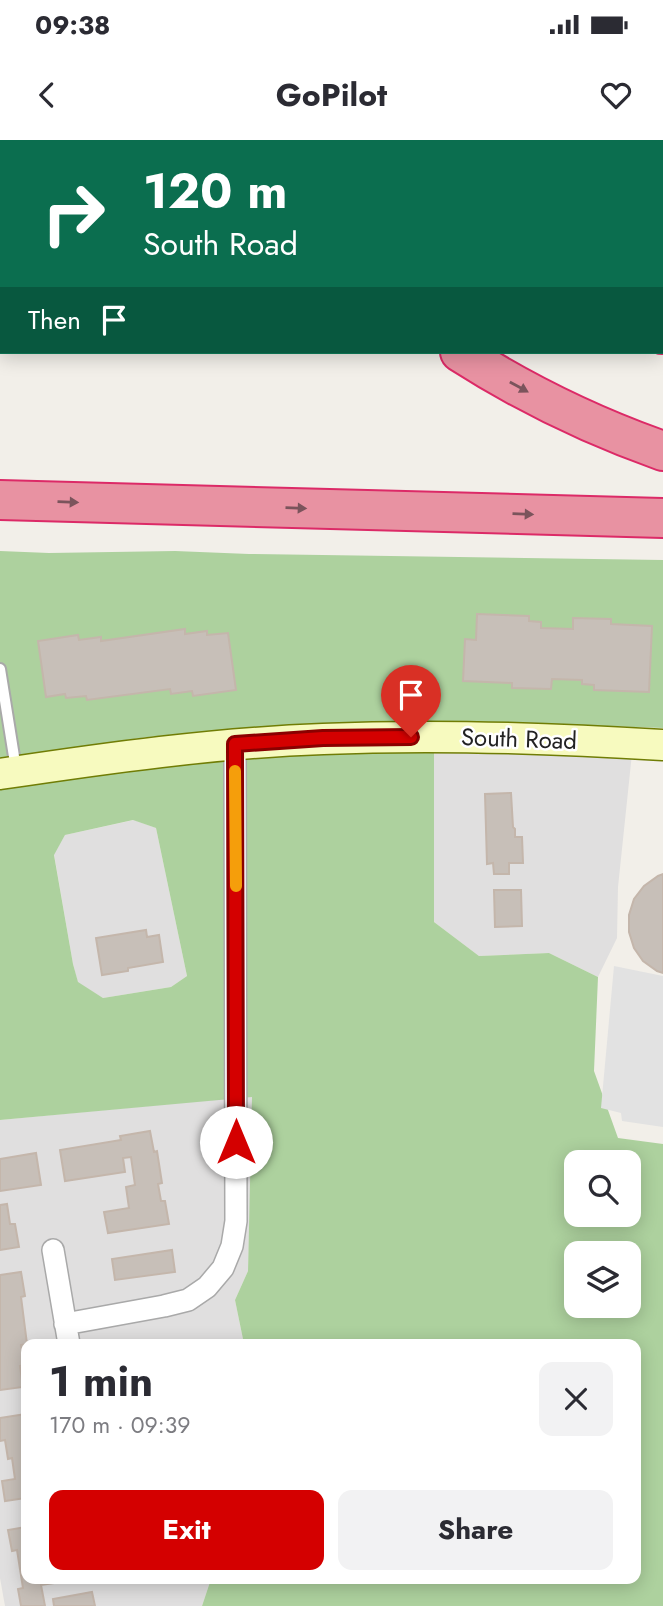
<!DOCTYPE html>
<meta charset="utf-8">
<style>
body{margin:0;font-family:Jost,sans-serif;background:#f2f2f3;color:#2b2b33;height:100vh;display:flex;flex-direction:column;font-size:26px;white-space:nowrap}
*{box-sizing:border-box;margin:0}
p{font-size:23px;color:#7c7c81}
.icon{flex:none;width:38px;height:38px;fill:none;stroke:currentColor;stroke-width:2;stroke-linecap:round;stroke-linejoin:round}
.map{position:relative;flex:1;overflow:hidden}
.details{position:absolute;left:21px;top:1199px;width:620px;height:245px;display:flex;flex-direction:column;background:#fff;border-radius:14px;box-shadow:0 4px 18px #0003}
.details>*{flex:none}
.hud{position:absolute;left:0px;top:0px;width:663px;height:214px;box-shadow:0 4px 18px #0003;background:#0b6e4f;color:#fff;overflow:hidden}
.tools{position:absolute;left:564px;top:1010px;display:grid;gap:14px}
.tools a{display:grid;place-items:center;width:77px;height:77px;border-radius:14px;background:#fff;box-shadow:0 4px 18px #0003;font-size:35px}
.pin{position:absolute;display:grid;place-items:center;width:60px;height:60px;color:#fff;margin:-72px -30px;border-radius:50% 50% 50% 0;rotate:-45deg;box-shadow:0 0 7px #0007}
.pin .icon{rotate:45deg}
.me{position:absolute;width:77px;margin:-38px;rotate:0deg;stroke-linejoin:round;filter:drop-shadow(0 0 5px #0008)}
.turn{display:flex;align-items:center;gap:24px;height:147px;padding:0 28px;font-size:32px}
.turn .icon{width:91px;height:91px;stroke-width:2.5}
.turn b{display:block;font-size:49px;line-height:60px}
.then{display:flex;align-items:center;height:66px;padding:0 28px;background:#0003;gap:14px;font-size:26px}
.round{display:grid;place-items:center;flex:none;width:74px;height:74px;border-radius:14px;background:#f2f2f3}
.summary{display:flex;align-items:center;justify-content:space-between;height:119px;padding:0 28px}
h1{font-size:42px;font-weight:700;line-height:52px}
.cta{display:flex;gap:14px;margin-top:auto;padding:14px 28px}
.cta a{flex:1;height:80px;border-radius:14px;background:#d40000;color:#fff;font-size:28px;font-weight:700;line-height:80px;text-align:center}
.cta a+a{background:#f2f2f3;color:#2b2b33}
.status{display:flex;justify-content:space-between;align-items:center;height:49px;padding:0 35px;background:#fff;direction:ltr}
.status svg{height:19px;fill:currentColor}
header{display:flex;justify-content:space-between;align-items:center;height:91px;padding:0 28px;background:#fff;font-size:32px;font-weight:700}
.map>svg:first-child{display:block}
.residential{fill:#e0dfdf}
.forest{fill:#add19e;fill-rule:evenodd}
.parking{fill:#e2e2e2}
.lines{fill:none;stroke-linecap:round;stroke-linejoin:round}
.stream{stroke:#aad3df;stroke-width:7}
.building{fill:#c7bfb8;stroke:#c4b6ab;stroke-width:2}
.service-casing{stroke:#a9a9a9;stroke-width:14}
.minor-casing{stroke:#a9a9a9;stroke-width:24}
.secondary-casing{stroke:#707d05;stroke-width:33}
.motorway-casing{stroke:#dc2a67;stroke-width:42}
.service{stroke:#fff;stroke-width:10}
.minor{stroke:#fff;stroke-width:21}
.secondary{stroke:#f7fabf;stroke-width:30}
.motorway{stroke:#e892a2;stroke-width:38}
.oneway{fill:#7b545c}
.route-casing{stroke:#8a0000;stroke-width:18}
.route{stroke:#d40000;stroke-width:12}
.slow{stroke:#f59e0b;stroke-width:12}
.labels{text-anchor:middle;stroke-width:5;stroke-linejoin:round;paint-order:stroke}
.street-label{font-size:24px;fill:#222;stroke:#fff}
</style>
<div class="status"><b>09:38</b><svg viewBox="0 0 49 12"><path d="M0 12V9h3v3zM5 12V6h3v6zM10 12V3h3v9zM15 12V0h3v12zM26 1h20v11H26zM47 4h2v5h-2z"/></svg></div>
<header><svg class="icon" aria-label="back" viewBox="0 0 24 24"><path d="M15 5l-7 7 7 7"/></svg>GoPilot<svg class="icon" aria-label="heart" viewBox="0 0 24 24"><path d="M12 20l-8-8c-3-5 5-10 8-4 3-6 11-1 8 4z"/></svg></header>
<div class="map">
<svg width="663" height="1466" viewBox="0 0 663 1466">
<rect width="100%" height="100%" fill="#f2efe9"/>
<!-- residential -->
<path class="residential" d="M 434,597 L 633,604 L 618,747 L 617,798 L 598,837 L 549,813 L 479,816 L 434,782 Z
M 134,680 L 156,688 L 187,836 L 171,847 L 103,858 L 78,843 L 73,824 L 54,714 L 65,695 Z
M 253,956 L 248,1131 L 235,1160 L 244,1204 L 26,1204 L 26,1438 L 211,1439 L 202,1466 L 5,1466 L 0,1438 L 0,980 Z"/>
<!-- forest -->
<path class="forest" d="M 0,411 L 49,413 L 175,411 L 249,414 L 663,420 L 663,588 L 453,581 L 220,590 L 148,597 L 0,618 Z
M 434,597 L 434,782 L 479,816 L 549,813 L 598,837 L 594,931 L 618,998 L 663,1004 L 663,1466 L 202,1466 L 211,1439 L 635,1438 L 635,1204 L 244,1204 L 235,1160 L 248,1131 L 252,957 L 0,980 L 0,634 ZM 133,680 L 156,688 L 187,836 L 171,847 L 103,858 L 78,842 L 73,824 L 54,715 L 65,695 ZM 576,1022 L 628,1022 L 628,1074 L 576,1074 ZM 576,1113 L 628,1113 L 628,1166 L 576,1166 Z"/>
<!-- parking -->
<path class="parking" d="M 614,826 L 663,836 L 663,987 L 622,981 L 621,973 L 601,968 Z"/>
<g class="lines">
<!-- stream -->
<path class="stream" d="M 66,0 L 68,2"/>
</g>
<!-- building -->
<path class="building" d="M 477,474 L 529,476 L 529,481 L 541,482 L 541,488 L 573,489 L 573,478 L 611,479 L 611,484 L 652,486 L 649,552 L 594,550 L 594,545 L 582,544 L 582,540 L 552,539 L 551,549 L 512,548 L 512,543 L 463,541 L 465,499 L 476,500 Z
M 185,489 L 185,494 L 207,491 L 207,495 L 228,493 L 236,550 L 193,556 L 192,551 L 171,554 L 170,549 L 87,560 L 86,556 L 66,558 L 65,554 L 46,557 L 38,501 L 78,495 L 79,500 L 101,497 L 101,501 Z
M 511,653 L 513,687 L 515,689 L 515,697 L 522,697 L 523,723 L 509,723 L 509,734 L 494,734 L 493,723 L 487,724 L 485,654 Z
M 663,734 L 663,833 L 657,831 L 643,821 L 634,808 L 629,792 L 629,775 L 634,759 L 644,746 L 658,736 Z
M 494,750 L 521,750 L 522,786 L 495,787 Z
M 146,790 L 147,797 L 159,795 L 163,822 L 128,828 L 128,831 L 102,835 L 96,798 Z
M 150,991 L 154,1012 L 157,1011 L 162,1043 L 158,1044 L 161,1061 L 165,1061 L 169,1084 L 108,1093 L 104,1072 L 129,1068 L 126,1047 L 135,1045 L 131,1017 L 123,1018 L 125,1032 L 65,1041 L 60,1010 L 121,1000 L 120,996 Z
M 36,1013 L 41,1045 L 0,1051 L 0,1019 Z
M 7,1064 L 10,1084 L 15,1084 L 19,1107 L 0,1110 L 0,1065 Z
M 172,1110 L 175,1132 L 115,1140 L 112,1119 Z
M 21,1132 L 25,1156 L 21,1157 L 27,1204 L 21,1205 L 25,1225 L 20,1226 L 23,1247 L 0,1250 L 0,1135 Z
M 26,1274 L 26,1358 L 5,1361 L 2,1341 L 15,1339 L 12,1318 L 8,1319 L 5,1300 L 0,1301 L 0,1278 Z
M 26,1387 L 26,1438 L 55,1438 L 55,1443 L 41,1445 L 45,1466 L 21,1466 L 18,1449 L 23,1448 L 17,1410 L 12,1411 L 8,1390 Z
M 92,1452 L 95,1466 L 54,1466 L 53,1459 Z"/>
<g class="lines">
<!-- service casing -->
<g class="service-casing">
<path id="service" d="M 0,529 L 16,629"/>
</g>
<!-- minor casing -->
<g class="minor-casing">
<path id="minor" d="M 53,1110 L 69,1204
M 65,1184 L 164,1166 L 188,1160 L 207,1147 L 223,1128 L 232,1106 L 236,1081 L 235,604"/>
</g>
<!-- secondary casing -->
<g class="secondary-casing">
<path id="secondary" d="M 0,634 C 107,618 214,603 323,599 C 436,594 550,598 663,605"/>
</g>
<!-- motorway casing -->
<g class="motorway-casing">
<path id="motorway" d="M 222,0 L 223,2
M 0,123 L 2,123
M 662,194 L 663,194
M 460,212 C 524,253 592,286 663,311
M 0,360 L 663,378"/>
</g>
<!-- service -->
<use href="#service" class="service"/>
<!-- minor -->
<use href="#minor" class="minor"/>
<!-- secondary -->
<use href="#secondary" class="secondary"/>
<!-- motorway -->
<use href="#motorway" class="motorway"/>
</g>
<!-- one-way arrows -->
<defs><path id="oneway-solid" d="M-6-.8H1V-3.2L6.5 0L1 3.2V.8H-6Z" transform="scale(1.75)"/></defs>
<g class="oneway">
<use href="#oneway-solid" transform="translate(519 247) rotate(29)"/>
<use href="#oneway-solid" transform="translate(68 362) rotate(2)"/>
<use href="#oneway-solid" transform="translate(296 368) rotate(2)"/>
<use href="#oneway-solid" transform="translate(523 374) rotate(2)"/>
</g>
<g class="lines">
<!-- route casing -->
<g class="route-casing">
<path id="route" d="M 236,1002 L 235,604 L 323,598 L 411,597"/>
</g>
<!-- route -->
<use href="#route" class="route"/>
<!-- slow -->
<path class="slow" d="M 235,631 L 236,746"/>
</g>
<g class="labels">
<!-- street labels -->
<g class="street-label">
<text transform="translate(519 599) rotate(2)" y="8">South Road</text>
</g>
</g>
</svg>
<div class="tools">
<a><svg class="icon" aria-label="search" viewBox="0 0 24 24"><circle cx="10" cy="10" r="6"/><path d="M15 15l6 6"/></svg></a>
<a><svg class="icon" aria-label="layers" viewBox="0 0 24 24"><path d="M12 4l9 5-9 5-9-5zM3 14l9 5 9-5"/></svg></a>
</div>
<div class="pin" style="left:411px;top:597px;background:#d93025"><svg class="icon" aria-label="arrive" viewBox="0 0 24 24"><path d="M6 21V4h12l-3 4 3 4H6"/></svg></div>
<svg class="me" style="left:236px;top:1002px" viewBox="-20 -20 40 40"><circle r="19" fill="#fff"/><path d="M0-13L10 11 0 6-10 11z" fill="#d40000"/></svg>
<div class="hud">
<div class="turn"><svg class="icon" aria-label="right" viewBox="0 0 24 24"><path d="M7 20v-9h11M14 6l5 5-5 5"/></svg><div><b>120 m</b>South Road</div></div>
<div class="then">Then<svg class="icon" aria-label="arrive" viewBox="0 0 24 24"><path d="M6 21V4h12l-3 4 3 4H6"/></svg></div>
</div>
<section class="details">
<div class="summary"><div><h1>1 min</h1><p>170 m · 09:39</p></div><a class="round"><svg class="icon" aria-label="close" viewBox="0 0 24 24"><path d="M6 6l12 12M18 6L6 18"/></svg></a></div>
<div class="cta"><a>Exit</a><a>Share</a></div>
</section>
</div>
